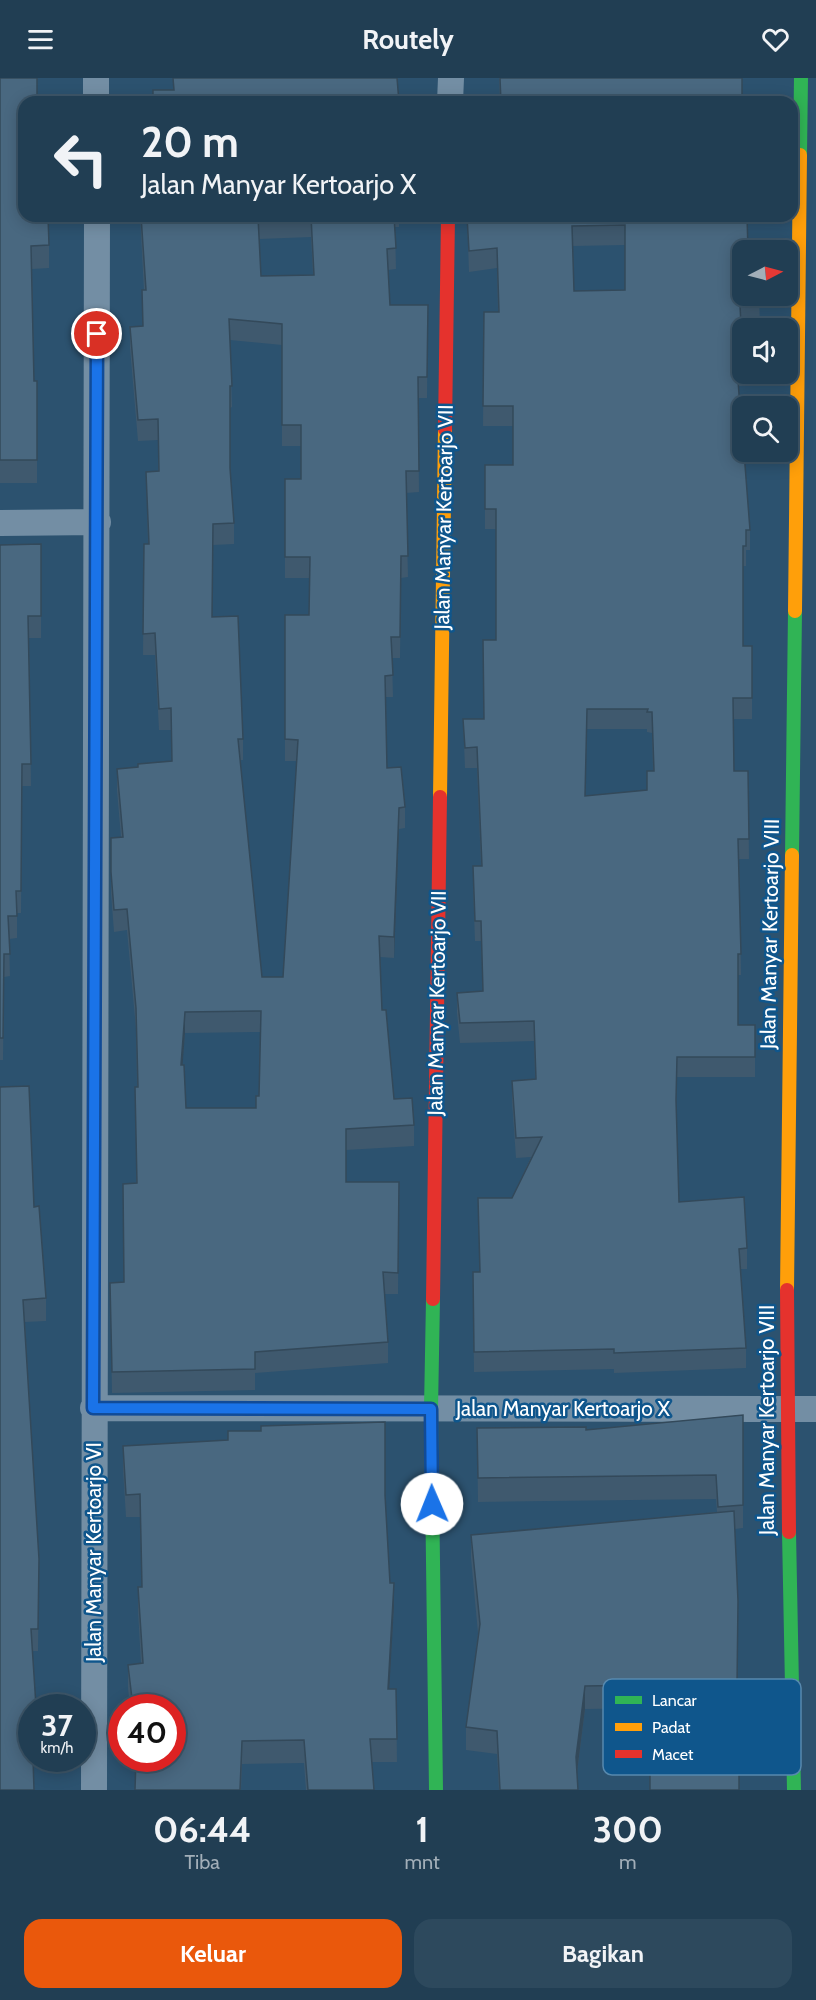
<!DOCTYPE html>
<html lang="id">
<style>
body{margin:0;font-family:Cabin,sans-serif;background:#2d495d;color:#f1f3f6;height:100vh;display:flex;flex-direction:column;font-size:22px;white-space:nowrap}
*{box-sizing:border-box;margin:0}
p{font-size:20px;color:#a2aeb8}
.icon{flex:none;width:33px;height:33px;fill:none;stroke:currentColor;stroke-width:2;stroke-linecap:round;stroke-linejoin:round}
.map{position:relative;height:1712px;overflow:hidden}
.drawer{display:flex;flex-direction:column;background:#213e53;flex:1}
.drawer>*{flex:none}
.banner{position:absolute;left:18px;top:18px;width:780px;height:126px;border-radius:18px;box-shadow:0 3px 15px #0003,0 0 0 2px #3e576a;background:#213e53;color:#f1f3f6;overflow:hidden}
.needle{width:39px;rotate:84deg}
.tools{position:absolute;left:732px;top:162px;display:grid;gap:12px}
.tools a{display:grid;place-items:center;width:66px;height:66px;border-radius:12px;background:#213e53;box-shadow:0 3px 15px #0003,0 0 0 2px #3e576a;font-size:30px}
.speed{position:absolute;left:18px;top:1616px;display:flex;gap:12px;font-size:30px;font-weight:700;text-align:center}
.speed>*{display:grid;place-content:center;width:78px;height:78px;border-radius:50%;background:#213e53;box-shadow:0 3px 15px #0003,0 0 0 2px #3e576a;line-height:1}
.speed small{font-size:15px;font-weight:400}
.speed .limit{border:9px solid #d22;background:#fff;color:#111}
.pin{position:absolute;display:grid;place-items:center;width:51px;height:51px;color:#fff;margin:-26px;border:3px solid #fff;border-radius:50%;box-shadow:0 2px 6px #0007}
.me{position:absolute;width:66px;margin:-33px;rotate:359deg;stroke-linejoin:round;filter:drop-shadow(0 0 4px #0008)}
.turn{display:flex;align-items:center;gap:21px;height:126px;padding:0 24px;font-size:27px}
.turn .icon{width:78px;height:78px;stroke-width:2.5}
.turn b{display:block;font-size:42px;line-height:51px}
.eta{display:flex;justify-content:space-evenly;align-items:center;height:102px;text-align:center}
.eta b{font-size:36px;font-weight:700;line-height:42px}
.action{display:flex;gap:12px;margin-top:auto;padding:12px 24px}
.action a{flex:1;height:69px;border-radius:18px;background:#ea580c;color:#fff;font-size:24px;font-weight:700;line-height:69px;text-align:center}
.action a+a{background:#2d495d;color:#f1f3f6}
header{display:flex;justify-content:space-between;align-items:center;height:78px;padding:0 24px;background:#213e53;font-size:27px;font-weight:700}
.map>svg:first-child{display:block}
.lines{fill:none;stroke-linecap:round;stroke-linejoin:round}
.street{stroke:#738ea4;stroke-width:26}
.fast{stroke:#30b455;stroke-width:14}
.slow{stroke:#ff9f0a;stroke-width:14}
.jam{stroke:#e5322d;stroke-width:14}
.wall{fill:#3f596e;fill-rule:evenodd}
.shaded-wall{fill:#33495a}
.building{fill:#496880;stroke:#33495a;stroke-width:1.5;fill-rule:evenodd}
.route-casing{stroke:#114b97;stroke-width:15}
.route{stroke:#1a73e8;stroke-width:10}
.labels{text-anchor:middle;stroke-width:5;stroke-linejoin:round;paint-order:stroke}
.street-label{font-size:21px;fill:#fff;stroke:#0f568c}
.key{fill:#0f568c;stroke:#5789ae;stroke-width:1.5}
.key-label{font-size:16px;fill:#fff}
</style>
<header><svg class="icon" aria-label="menu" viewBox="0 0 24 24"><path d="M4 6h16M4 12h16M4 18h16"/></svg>Routely<svg class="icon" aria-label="heart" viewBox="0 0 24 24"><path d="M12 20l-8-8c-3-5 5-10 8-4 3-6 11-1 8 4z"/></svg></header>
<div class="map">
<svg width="816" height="1712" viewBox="0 0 816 1712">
<rect width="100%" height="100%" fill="#2c526f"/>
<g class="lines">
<!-- street -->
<path class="street" d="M 96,0 L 96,24
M 450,24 L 451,0
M 0,445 L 98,444
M 93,1330 L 816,1331
M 94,1712 L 97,138"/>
<!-- fast -->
<path class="fast" d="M 800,77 L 801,0
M 792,777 L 795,533
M 433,1221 L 431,1331 L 436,1712
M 789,1454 L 794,1712"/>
<!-- slow -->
<path class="slow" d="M 795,533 L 800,77
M 440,719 L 445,351
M 787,1212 L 792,777"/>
<!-- jam -->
<path class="jam" d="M 445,351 L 448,138
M 787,1212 L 789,1454
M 433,1221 L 440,719"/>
</g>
<!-- wall -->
<path class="wall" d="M 0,0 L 24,138 L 49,167 L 49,190 L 32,191 L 34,303 L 37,303 L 37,405 L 0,405 Z
M 499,0 L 742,0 L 742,17 L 747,24 L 500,24 Z
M 140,138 L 399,138 L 399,149 L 395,149 L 396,191 L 388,192 L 390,227 L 428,227 L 427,320 L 418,320 L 419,414 L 406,415 L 408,499 L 401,500 L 400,580 L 392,580 L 393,619 L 386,619 L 387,690 L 405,729 L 405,750 L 399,751 L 394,880 L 380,879 L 382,932 L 394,1021 L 414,1047 L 414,1068 L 346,1072 L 346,1104 L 399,1104 L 398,1216 L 385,1216 L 388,1264 L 388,1285 L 255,1295 L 255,1312 L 112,1315 L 110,1205 L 124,1204 L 136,1105 L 137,1009 L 136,951 L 127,852 L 114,854 L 111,815 L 111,760 L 121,759 L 117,712 L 117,691 L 138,689 L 172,683 L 171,652 L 159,652 L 155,577 L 143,577 L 144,466 L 148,466 L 146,394 L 158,393 L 158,362 L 138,363 L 130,270 L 130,249 L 143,248 L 142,212 L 144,212 ZM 311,159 L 313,197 L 261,198 L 259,161 ZM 230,262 L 282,267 L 282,368 L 301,368 L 301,401 L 285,401 L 285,500 L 310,500 L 309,537 L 285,537 L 285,683 L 297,683 L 283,899 L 262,899 L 240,682 L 243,682 L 243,661 L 212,539 L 213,467 L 234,466 L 234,445 L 230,391 L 230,330 L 232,329 ZM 260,954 L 259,1018 L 256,1030 L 186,1030 L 182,987 L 185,955 Z
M 467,138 L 747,138 L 742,218 L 779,218 L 779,219 L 759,221 L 760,246 L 741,248 L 744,308 L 738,308 L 750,452 L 750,472 L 746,472 L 746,488 L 743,488 L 743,568 L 752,588 L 752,641 L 733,641 L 734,693 L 748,693 L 749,781 L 739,781 L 741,897 L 738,897 L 738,947 L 755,947 L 755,999 L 677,999 L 676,1032 L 679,1124 L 747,1170 L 747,1191 L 741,1191 L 746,1270 L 746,1290 L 614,1295 L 614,1291 L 474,1294 L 473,1215 L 480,1194 L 478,1120 L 512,1120 L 531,1079 L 516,1080 L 512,1023 L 512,1003 L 535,1001 L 534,963 L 460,965 L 457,935 L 457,915 L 483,913 L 481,863 L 475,863 L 473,809 L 473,788 L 481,788 L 477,690 L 465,690 L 463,641 L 484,641 L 496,562 L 496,451 L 485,451 L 485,387 L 513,387 L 513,348 L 483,348 L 484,234 L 498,234 L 497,190 L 469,194 ZM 625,167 L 625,212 L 574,213 L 573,168 ZM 587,651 L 647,651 L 647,654 L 652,655 L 653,693 L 647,712 L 585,718 Z
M 41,466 L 41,560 L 29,560 L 31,708 L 22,708 L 21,835 L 17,835 L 17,860 L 9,861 L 10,898 L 4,899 L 3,982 L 0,982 L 0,467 Z
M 0,1009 L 34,1129 L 46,1220 L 46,1243 L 25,1244 L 39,1481 L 38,1573 L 32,1573 L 36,1629 L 32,1629 Z
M 743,1337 L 743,1450 L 735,1451 L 738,1523 L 737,1630 L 650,1690 L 646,1630 L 585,1631 L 577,1695 L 578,1712 L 499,1712 L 497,1676 L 466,1672 L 466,1649 L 478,1555 L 471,1480 L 471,1457 L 717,1434 L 716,1421 L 478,1424 L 477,1350 L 586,1352 Z
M 123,1368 L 385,1417 L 390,1505 L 394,1528 L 389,1611 L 396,1611 L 397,1684 L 372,1684 L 374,1712 L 306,1712 L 304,1685 L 242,1686 L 241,1712 L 135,1712 L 136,1680 L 172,1680 L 172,1629 L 130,1629 L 128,1610 L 128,1587 L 141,1586 L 138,1532 L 138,1509 L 142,1509 L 140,1439 L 126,1439 L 123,1391 Z"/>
<!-- shaded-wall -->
<path class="shaded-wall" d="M 399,730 L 399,751 L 394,880 L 394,859 Z
M 185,934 L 185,955 L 181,1008 L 181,987 Z
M 394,1505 L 394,1528 L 388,1634 L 388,1611 Z
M 585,1608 L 585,1631 L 576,1702 L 576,1679 Z"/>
<!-- building -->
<path class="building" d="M 0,0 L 37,0 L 37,24 L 24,24 L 24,138 L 48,138 L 49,167 L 31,168 L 34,303 L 37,303 L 37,382 L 0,382 Z
M 173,0 L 397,0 L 399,24 L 153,24 L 153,12 L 174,12 Z
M 500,0 L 742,0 L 742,17 L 746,17 L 747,24 L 501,24 Z
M 141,138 L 309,138 L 258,139 L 261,198 L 314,197 L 311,138 L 394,138 L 396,170 L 387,171 L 390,227 L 428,227 L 427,299 L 418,299 L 419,393 L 406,393 L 408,478 L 401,478 L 400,559 L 391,559 L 393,597 L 385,598 L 387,690 L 401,689 L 405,729 L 399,730 L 394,859 L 379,858 L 382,932 L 386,932 L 394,1021 L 412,1020 L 414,1047 L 346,1051 L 346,1104 L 399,1104 L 398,1195 L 383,1194 L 388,1264 L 255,1274 L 255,1291 L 112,1294 L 110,1205 L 124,1204 L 123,1106 L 137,1105 L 135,1009 L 138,1009 L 136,930 L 127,831 L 114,832 L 111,794 L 111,760 L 123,759 L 117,691 L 138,689 L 138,686 L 172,683 L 171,630 L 159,631 L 155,555 L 143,556 L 144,466 L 149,466 L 146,394 L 159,393 L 158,341 L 138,342 L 130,249 L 143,248 L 142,212 L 146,212 ZM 229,241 L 282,246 L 282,347 L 301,347 L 301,401 L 285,401 L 285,479 L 310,479 L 309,537 L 285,537 L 285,661 L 298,662 L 283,899 L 262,899 L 238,661 L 243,661 L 238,538 L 212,539 L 213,446 L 234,445 L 230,390 L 230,308 L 232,308 ZM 261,933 L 259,1018 L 256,1018 L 256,1030 L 186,1030 L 184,987 L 181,987 L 185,934 Z
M 467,138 L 747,138 L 748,172 L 742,172 L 742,218 L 759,218 L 760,226 L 740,227 L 742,266 L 742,288 L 737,288 L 742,358 L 742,374 L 744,374 L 750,452 L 746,452 L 746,468 L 743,468 L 743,568 L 752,568 L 752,620 L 733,620 L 734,693 L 748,693 L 749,761 L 738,761 L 741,876 L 738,876 L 738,947 L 755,947 L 755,979 L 677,979 L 676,1022 L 679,1124 L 744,1119 L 747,1170 L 739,1171 L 746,1270 L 614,1275 L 614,1271 L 474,1274 L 473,1194 L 480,1194 L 478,1120 L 512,1120 L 542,1059 L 516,1060 L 512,1003 L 536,1001 L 534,943 L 460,945 L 457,915 L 483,913 L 481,843 L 475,843 L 473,788 L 482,788 L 477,669 L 465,670 L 463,641 L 484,641 L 483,562 L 496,562 L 496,431 L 485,431 L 485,387 L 513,387 L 513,328 L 483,328 L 484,234 L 499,234 L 497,170 L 469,173 ZM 625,147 L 625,212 L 574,213 L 572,148 ZM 587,631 L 648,631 L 647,634 L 652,634 L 654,693 L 647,693 L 647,712 L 585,718 Z
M 776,170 L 776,172 L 751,172 Z
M 41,466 L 41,538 L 28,538 L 31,686 L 22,686 L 21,813 L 16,813 L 17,838 L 8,838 L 10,876 L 4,876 L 3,960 L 0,960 L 0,467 Z
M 29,1008 L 34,1129 L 39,1128 L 46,1220 L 23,1222 L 39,1481 L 38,1551 L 31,1551 L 36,1628 L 32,1629 L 32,1680 L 33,1680 L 34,1712 L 0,1712 L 0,1009 Z
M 743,1337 L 743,1427 L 718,1429 L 716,1397 L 478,1400 L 477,1350 L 586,1349 L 586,1352 Z
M 385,1344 L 385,1417 L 390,1505 L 394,1505 L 388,1611 L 396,1611 L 397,1661 L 370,1661 L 374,1712 L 308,1712 L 304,1662 L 242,1663 L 240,1712 L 135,1712 L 136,1680 L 172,1680 L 172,1629 L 133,1629 L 128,1587 L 143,1585 L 138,1509 L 142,1509 L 140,1416 L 126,1417 L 123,1368 L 228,1362 L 228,1353 L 261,1353 L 261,1348 Z
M 734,1433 L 738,1523 L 737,1607 L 734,1607 L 739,1678 L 739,1712 L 650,1712 L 650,1670 L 646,1607 L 585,1608 L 576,1679 L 578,1712 L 500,1712 L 497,1653 L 466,1649 L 480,1546 L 471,1457 Z"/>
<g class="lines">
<!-- route casing -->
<g class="route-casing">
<path id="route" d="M 97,256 L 93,1330 L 431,1331 L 432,1426"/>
</g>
<!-- route -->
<use href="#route" class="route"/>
</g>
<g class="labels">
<!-- street labels -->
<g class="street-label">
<text transform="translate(444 439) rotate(-89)" y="7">Jalan Manyar Kertoarjo VII</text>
<text transform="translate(770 856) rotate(-89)" y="7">Jalan Manyar Kertoarjo VIII</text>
<text transform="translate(437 925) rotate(-89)" y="7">Jalan Manyar Kertoarjo VII</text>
<text x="563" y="1338">Jalan Manyar Kertoarjo X</text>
<text transform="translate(767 1342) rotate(-90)" y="7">Jalan Manyar Kertoarjo VIII</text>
<text transform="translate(94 1474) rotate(-90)" y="7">Jalan Manyar Kertoarjo VI</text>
</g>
</g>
<!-- legend -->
<rect x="603" y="1601" width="198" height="96" rx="9" class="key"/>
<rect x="615" y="1618" width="27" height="8" fill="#30b455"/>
<rect x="615" y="1645" width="27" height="8" fill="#ff9f0a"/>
<rect x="615" y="1672" width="27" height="8" fill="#e5322d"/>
<g class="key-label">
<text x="652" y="1628">Lancar</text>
<text x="652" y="1655">Padat</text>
<text x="652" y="1682">Macet</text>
</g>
</svg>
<div class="tools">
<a><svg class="needle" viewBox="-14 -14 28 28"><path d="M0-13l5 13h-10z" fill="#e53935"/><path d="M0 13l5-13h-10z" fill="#a2aeb8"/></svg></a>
<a><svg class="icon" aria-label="sound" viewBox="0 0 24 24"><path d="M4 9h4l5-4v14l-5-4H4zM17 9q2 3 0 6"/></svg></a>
<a><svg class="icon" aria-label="search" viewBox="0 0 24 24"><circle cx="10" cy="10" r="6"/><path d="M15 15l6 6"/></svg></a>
</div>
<div class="speed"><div>37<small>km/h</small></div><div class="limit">40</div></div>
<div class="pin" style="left:97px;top:256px;background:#d93025"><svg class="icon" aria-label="arrive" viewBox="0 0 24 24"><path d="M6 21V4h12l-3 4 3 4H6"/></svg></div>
<svg class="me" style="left:432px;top:1426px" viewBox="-20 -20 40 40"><circle r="19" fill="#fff"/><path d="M0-13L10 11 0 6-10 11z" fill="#1a73e8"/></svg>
<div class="banner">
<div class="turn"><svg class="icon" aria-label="left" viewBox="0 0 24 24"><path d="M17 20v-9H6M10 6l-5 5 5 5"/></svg><div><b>20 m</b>Jalan Manyar Kertoarjo X</div></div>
</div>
</div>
<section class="drawer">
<div class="eta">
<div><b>06:44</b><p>Tiba</p></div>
<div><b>1</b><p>mnt</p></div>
<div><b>300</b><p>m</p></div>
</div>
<div class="action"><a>Keluar</a><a>Bagikan</a></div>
</section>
